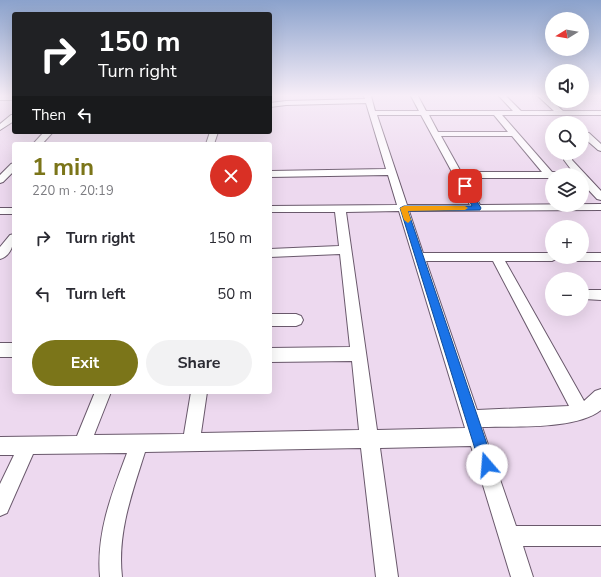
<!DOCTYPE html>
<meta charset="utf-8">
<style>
body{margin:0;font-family:"Nunito Sans",sans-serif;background:#f2f2f3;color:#2b2b33;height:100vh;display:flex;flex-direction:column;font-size:15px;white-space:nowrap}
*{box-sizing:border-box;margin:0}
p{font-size:13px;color:#7c7c81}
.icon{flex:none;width:22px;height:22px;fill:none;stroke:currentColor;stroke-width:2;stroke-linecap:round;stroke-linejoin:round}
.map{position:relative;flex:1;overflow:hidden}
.drawer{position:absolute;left:12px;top:142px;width:260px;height:252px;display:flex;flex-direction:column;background:#fff;border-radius:4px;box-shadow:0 4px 16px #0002}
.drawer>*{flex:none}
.hud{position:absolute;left:12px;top:12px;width:260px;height:122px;border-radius:4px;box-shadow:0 4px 16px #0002;background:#202124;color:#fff;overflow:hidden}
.needle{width:26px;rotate:259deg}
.buttons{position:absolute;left:545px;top:12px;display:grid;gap:8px}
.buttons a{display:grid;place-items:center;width:44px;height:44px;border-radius:50%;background:#fff;box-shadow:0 4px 16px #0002;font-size:20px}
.pin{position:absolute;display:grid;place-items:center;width:34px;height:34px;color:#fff;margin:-17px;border-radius:8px;box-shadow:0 2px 6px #0006}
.me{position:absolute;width:44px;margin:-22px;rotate:342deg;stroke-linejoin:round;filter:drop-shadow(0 0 3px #0008)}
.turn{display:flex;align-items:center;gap:14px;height:84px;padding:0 20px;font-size:18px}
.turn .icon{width:52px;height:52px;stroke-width:2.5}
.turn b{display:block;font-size:28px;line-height:34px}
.then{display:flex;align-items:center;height:38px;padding:0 20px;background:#0003;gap:8px;font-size:15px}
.round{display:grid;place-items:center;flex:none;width:42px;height:42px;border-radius:21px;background:#f2f2f3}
.headline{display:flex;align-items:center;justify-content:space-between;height:68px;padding:0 20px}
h1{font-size:24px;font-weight:700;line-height:30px;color:#7b7519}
.action{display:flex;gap:8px;margin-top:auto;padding:8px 20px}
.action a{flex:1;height:46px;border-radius:24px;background:#7b7519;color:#fff;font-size:16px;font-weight:700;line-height:46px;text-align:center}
.action a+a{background:#f2f2f3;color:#2b2b33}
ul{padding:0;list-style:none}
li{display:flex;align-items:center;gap:12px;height:56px;padding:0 20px}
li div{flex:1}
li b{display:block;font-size:15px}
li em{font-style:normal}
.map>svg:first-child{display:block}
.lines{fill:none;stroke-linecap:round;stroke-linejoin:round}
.street-casing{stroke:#6a596c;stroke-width:2}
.street{fill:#fff;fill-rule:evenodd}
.route{fill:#1a73e8;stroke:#114b97}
.slow{fill:#f59e0b}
</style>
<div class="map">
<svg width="601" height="577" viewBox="0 0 601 577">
<rect width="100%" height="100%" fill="#edd9ef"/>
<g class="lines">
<!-- street casing -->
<g class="street-casing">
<path id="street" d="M 0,96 L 14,96 L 14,100 L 0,100 Z
M 364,96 L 371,96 L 375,111 L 419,111 L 411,96 L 418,96 L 426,111 L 513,111 L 499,96 L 506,96 L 521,111 L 554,111 L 538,96 L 546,96 L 563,111 L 601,111 L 601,115 L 502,115 L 552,172 L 573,172 L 564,160 L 565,153 L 573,153 L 572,160 L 601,191 L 601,200 L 597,199 L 582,183 L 582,175 L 552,175 L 552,178 L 465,178 L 480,205 L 601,204 L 601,210 L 409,211 L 423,253 L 552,253 L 552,257 L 582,257 L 582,253 L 601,253 L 601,261 L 563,261 L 558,258 L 552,261 L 505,261 L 584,401 L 595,391 L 601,389 L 601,410 C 576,430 515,426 482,427 L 516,526 L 601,526 L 601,546 L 523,546 L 533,577 L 511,577 L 471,446 L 380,448 L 398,577 L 376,577 L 361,448 L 145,452 C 132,493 117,533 122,577 L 100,577 C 96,533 112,493 127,453 L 33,454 L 7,513 L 0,516 L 0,484 L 14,455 L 0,455 L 0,437 L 77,436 L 95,392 L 111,392 L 94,435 L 184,434 L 191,392 L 207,392 L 201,433 L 359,430 L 352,361 L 270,362 L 270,348 L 350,347 L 340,254 L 270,257 L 270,249 L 339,246 L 335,212 L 270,212 L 270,206 L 397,205 L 388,175 L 270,177 L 270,171 L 386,169 L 366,103 L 286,105 L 270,107 L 270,103 L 286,101 L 365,99 ZM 377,115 L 421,115 L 470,205 L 407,205 ZM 429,115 L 494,115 L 508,132 L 438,132 ZM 441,136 L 512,136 L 542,172 L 461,172 ZM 399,211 L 465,428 L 377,430 L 346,212 ZM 426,261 L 493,261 L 569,406 L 477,410 Z
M 11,115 L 14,115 L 14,121 L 0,130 L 0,124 Z
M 44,132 L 53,132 L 42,144 L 33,144 Z
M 210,132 L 218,132 L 214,144 L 206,144 Z
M 583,133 L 589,133 L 601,144 L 601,151 L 598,150 L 583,137 Z
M 14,163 L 14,171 L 3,182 L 0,183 L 0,175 L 11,164 Z
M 0,208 L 14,208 L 14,214 L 0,214 Z
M 14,234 C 14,244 11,256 0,259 L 0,247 L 10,235 Z
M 589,290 L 601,290 L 601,300 L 584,299 L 582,295 L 584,291 Z
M 270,314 L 296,314 L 301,316 L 303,320 L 301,324 L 296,326 L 270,326 Z
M 0,343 L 14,343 L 14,357 L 0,357 Z"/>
</g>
<!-- street -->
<use href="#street" class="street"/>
</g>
<!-- sky -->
<linearGradient id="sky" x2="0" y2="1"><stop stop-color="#8ba2cc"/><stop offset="0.54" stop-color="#f7eef8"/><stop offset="1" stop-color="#f7eef8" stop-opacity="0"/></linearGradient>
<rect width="601" height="177" fill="url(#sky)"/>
<!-- route -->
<path class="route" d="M 462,185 L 467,185 L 481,208 L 480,210 L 408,211 L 494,465 L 492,470 L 487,472 L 482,470 L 480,465 L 400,208 L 404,206 L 472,206 L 462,186 Z"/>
<!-- slow -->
<path class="slow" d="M 404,206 L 465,206 L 468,208 L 465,210 L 408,211 L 411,220 L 408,223 L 404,220 L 400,208 Z"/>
</svg>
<div class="buttons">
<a><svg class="needle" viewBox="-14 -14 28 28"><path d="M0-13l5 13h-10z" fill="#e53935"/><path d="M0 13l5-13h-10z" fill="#7c7c81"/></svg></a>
<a><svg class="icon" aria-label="sound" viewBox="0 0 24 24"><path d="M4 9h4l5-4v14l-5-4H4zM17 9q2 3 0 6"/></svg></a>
<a><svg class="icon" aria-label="search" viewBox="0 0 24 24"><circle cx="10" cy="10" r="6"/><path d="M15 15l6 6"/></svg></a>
<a><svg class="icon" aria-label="layers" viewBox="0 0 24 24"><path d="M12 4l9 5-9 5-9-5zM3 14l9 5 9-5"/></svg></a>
<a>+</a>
<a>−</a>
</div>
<div class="pin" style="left:465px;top:186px;background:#d93025"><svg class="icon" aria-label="arrive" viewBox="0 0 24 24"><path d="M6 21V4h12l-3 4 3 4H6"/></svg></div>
<svg class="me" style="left:487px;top:465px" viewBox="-20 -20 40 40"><circle r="19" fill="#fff"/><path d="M0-13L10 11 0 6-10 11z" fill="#1a73e8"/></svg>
<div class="hud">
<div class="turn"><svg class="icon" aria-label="right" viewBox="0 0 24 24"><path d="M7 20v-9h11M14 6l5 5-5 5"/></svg><div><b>150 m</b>Turn right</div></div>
<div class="then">Then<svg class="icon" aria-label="left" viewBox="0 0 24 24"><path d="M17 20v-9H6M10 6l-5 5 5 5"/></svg></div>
</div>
<section class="drawer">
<div class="headline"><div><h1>1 min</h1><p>220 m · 20:19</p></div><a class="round" style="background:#d93025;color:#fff"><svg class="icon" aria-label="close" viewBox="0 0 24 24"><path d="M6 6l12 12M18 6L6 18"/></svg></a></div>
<ul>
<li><svg class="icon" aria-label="right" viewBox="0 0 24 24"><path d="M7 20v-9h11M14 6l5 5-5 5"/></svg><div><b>Turn right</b></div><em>150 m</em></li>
<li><svg class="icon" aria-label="left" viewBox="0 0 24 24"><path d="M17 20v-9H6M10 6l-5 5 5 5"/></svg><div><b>Turn left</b></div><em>50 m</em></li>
</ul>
<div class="action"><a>Exit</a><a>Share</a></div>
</section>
</div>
